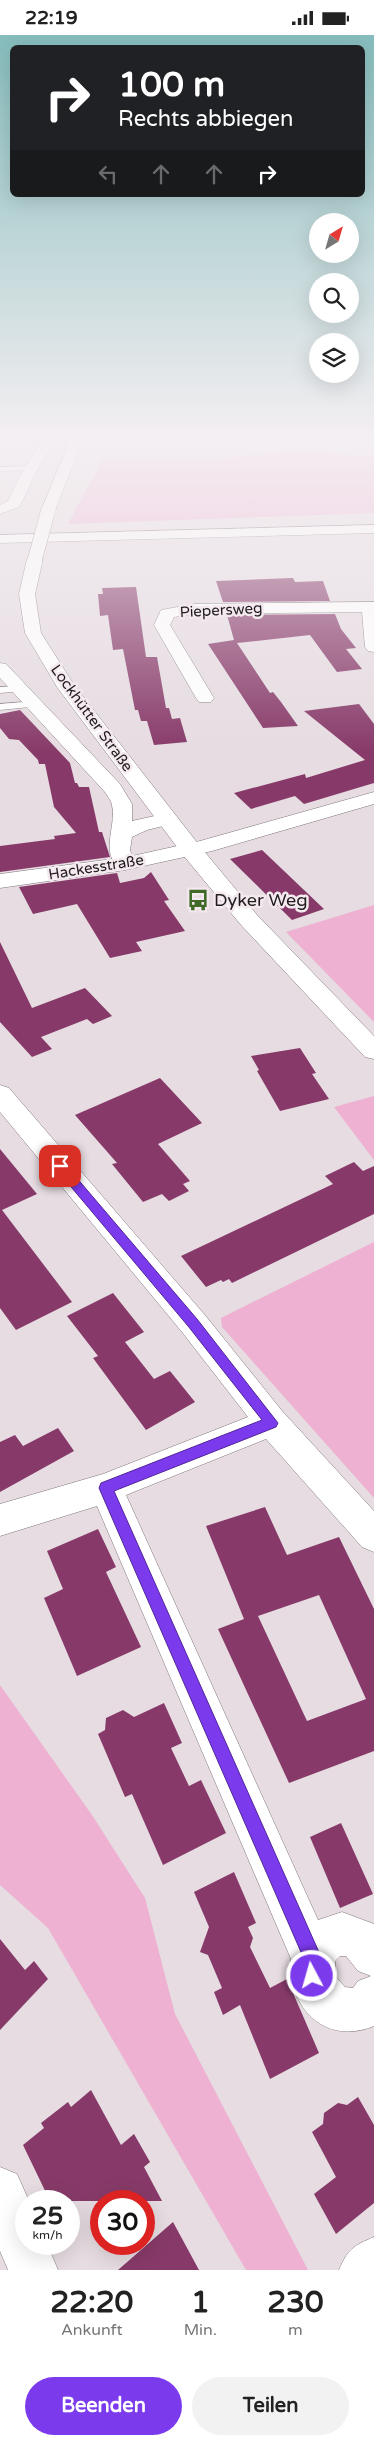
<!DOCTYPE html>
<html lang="de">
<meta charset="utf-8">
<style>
body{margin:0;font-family:"Varela Round",sans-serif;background:#f2f2f2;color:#222;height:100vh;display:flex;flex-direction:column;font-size:19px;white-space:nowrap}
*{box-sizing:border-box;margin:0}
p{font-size:16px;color:#767676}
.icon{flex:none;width:28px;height:28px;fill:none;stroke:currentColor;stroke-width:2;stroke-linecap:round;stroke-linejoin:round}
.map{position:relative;height:2235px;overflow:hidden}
.drawer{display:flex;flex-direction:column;background:#fff;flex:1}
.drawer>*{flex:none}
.guide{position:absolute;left:10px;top:10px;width:355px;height:152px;border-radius:8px;box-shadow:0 5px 20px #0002;background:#202124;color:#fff;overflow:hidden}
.needle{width:32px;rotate:37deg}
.fabs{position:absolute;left:309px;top:178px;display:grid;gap:10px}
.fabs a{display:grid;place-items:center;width:50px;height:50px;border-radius:50%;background:#fff;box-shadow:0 5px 20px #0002;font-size:25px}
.speed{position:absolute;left:15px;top:2155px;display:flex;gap:10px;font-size:25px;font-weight:700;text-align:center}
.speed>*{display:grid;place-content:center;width:65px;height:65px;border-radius:50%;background:#fff;box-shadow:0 5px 20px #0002;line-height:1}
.speed small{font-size:12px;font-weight:400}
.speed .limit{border:8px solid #d22;background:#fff;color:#111}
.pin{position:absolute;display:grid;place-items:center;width:42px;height:42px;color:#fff;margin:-21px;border-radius:10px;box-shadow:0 2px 8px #0006}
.me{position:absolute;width:55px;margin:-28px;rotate:354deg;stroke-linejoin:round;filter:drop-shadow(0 0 4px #0008)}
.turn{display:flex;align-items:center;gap:18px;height:105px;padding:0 25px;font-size:22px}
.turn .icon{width:65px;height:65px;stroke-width:2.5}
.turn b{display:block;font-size:35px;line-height:42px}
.lanes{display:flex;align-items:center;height:48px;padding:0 25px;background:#0003;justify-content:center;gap:25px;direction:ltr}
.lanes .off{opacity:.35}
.eta{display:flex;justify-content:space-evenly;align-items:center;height:85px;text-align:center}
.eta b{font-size:30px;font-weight:800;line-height:35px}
.primary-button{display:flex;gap:10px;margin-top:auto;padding:10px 25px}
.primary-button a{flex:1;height:58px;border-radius:30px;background:#7c3aed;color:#fff;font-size:20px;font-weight:800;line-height:58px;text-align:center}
.primary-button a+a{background:#f2f2f2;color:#222}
.status{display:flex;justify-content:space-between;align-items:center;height:35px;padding:0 25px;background:#fff;direction:ltr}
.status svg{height:14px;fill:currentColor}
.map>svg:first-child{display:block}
.green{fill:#eeb1d2}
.building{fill:#873a69;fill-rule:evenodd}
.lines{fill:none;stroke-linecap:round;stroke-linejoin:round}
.lane-casing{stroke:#7f767b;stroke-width:1}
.street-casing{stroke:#7f767b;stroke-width:1}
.secondary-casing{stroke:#7f767b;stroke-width:1}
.highway-casing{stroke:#7f767b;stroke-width:1}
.lane{fill:#fff;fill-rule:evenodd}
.street{fill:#fff;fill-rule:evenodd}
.secondary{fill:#fff;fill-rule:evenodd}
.highway{fill:#fff;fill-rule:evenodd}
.secondary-bridge-casing{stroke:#7f767b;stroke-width:15;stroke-linecap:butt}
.secondary-bridge{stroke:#fff;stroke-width:14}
.route{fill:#7c3aed;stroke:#51269a}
.labels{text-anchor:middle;stroke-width:5;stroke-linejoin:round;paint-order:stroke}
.far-street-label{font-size:15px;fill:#211d1f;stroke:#f4e9ee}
.poi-label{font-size:18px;fill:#211d1f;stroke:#f4e9ee;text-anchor:start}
</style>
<div class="status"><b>22:19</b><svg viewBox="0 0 49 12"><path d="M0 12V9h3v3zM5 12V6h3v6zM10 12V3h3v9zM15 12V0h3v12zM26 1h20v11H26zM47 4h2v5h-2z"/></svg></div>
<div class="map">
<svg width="374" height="2235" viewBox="0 0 374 2235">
<rect width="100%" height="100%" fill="#e6dce1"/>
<!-- green -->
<path class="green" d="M 320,417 L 374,422 L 374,478 L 68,489 L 103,423 L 214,424 L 272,418 Z
M 374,870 L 374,987 L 286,897 Z
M 374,1061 L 374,1125 L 334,1072 Z
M 374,1207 L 374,1463 L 222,1292 L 221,1283 Z
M 0,1650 L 92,1780 L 145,1863 L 175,1979 L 308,2235 L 246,2235 L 48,1893 L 0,1850 Z"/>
<!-- building -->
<path class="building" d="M 293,543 L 295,547 L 323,546 L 330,566 L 223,567 L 216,546 Z
M 136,552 L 146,622 L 157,622 L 166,673 L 169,673 L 172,684 L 180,683 L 187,707 L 154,710 L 147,686 L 141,686 L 138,675 L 135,675 L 123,614 L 113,615 L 108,580 L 100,581 L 98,559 L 103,559 L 102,553 Z
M 335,579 L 341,594 L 356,613 L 346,614 L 362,634 L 337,637 L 310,600 L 237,608 L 270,658 L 273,657 L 281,667 L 298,691 L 263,693 L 208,609 L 234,605 L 227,580 Z
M 359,669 L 374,689 L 374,748 L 304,769 L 295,761 L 251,774 L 234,758 L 305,739 L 306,743 L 365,725 L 304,676 Z
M 20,675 L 70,728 L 75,748 L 77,748 L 79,752 L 89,752 L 99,797 L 102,797 L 110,822 L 0,837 L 0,811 L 55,804 L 54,801 L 76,798 L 54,772 L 45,729 L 39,729 L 38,725 L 19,705 L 9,704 L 0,693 L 0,679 Z
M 262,815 L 324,874 L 292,885 L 230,824 Z
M 151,837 L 169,865 L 164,866 L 185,896 L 136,907 L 142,916 L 110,923 L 77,869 L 33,879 L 19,852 L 117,838 L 120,848 L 144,843 Z
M 0,907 L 32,973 L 85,953 L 112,981 L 93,989 L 87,984 L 41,1002 L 52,1014 L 32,1022 L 0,987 Z
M 300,1013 L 316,1038 L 312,1039 L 329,1064 L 280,1076 L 257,1036 L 259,1035 L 251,1021 Z
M 160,1043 L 202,1088 L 158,1109 L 190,1146 L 183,1149 L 189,1156 L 169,1166 L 162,1159 L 143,1167 L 112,1129 L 117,1128 L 75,1080 Z
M 0,1114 L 37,1159 L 2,1175 L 72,1267 L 16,1295 L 0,1273 Z
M 354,1127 L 363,1136 L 374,1131 L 374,1179 L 232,1248 L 229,1244 L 223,1247 L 221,1245 L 206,1252 L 181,1221 L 333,1149 L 325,1141 Z
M 113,1258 L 144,1297 L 125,1307 L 154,1344 L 170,1336 L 195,1367 L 146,1395 L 93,1323 L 98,1321 L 67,1281 Z
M 58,1393 L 74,1416 L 0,1457 L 0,1407 L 15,1400 L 23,1411 Z
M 265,1472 L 287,1520 L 339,1502 L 374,1574 L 374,1716 L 289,1748 L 218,1594 L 244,1584 L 206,1491 ZM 319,1560 L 366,1664 L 307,1686 L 258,1581 Z
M 98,1494 L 116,1532 L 106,1537 L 141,1612 L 77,1641 L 44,1563 L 63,1554 L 47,1516 Z
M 164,1668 L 182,1708 L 171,1713 L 189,1751 L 201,1745 L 226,1798 L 163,1830 L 132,1759 L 125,1762 L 98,1699 L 105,1695 L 106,1683 L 123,1675 L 134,1682 Z
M 341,1788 L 373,1859 L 340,1873 L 310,1802 Z
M 234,1837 L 256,1888 L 248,1892 L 253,1903 L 250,1912 L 270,1953 L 287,1944 L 319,2018 L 270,2044 L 240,1970 L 223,1980 L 214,1957 L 222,1953 L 208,1920 L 200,1917 L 209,1892 L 194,1857 Z
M 0,1904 L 25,1935 L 34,1926 L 48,1944 L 0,1995 Z
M 91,2055 L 121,2110 L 134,2099 L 150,2127 L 144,2132 L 162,2166 L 50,2166 L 23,2110 L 44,2093 L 41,2088 L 68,2067 L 71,2072 Z
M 358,2062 L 374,2090 L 374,2168 L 336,2199 L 314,2159 L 336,2142 L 312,2097 L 323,2089 L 324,2078 L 338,2068 L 347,2070 Z
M 173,2187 L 199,2235 L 118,2235 Z"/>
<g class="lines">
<!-- lane casing -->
<g class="lane-casing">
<path id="lane" d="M 34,431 L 35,433 L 31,435 L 0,436 L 0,432 Z
M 20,651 L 23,652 L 23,656 L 0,658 L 0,652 Z
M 36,666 L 40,667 L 40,671 L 0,675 L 0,669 Z"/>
</g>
<!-- street casing -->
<g class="street-casing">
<path id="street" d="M 44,405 L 56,405 L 38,433 L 21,469 L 19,472 L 0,479 L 0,470 L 8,466 L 24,433 Z
M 374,567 L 374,617 L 368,616 L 365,612 L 362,577 L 194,579 L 174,582 L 170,590 L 214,663 L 211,667 L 199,667 L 196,663 L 154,590 L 161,575 L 194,569 Z
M 0,628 L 6,629 L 120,749 L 132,769 L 132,786 L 168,778 L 175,780 L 178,784 L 175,788 L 147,795 L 132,802 L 130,815 L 132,821 L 200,806 L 374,757 L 374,769 L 212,816 L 125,835 L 0,853 L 0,839 L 112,824 C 105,807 116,788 112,770 C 111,765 107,760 104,756 L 0,643 Z
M 0,1050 L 9,1053 L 204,1279 L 283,1377 L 374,1476 L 374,1517 L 362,1512 L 266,1404 L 126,1460 L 318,1885 L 342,1877 L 374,1889 L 374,1991 C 326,2011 287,1973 291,1924 L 97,1471 L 0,1501 L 0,1469 L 103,1439 L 248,1382 L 182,1297 L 0,1077 ZM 340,1921 L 346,1921 L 358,1936 L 371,1941 L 358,1946 L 353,1953 L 345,1952 L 335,1941 L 335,1926 Z
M 0,2132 L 17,2139 L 29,2166 L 26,2166 L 26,2209 L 47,2209 L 58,2235 L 8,2235 L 0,2216 Z
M 374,2202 L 374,2235 L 339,2235 C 348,2214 353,2211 374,2202 Z"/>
</g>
<!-- secondary casing -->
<g class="secondary-casing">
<path id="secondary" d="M 70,405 L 82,405 L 55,476 L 53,479 L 43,479 L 41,476 Z
M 35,519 L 43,524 L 35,559 L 41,598 L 74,650 L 199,810 L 257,880 L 374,1001 L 374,1024 L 365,1022 L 241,890 L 183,820 L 57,652 L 25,598 L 19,559 L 27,524 Z"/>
</g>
<!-- highway casing -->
<g class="highway-casing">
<path id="highway" d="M 374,490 L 374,498 L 0,508 L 0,500 Z"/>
</g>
<!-- lane -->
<use href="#lane" class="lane"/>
<!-- street -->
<use href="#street" class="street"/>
<!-- secondary -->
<use href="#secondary" class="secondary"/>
<!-- highway -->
<use href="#highway" class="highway"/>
<!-- secondary-bridge casing -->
<g class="secondary-bridge-casing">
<path id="secondary-bridge" d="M 35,524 L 48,476"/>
</g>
<!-- secondary-bridge -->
<use href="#secondary-bridge" class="secondary-bridge"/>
</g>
<!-- sky -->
<linearGradient id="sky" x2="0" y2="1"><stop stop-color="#86bcbc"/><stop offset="0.56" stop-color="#f4eff2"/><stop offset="1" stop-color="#f4eff2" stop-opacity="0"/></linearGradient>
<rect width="374" height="717" fill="url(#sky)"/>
<!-- route -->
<path class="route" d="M 60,1127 L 64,1128 L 197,1284 L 278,1388 L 276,1392 L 114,1456 L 322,1924 L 321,1941 L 319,1947 L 312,1950 L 306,1947 L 303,1941 L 304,1924 L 99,1453 L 101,1448 L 262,1385 L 188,1291 L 56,1134 L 56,1128 Z"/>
<!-- icons -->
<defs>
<g id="bus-bare" transform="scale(1.725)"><path d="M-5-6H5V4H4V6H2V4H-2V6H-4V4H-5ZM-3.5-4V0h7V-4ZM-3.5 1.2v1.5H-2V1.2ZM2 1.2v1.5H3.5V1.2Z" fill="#406a27" stroke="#f4e9ee" stroke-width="2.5" paint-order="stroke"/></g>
</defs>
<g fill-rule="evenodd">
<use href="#bus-bare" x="198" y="865"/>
</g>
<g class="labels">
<!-- far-street labels -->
<g class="far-street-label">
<text transform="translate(221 575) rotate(-3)" y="5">Piepersweg</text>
<text transform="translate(92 683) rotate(54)" y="5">Lockhütter Straße</text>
<text transform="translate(96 832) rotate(-9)" y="5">Hackesstraße</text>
</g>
<!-- poi labels -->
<g class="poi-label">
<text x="214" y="871">Dyker Weg</text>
</g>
</g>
</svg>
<div class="fabs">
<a><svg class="needle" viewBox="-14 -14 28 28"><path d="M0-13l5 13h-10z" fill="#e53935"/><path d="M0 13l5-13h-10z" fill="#767676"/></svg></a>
<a><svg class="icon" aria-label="search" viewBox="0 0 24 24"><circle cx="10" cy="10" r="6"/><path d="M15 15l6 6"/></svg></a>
<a><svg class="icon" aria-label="layers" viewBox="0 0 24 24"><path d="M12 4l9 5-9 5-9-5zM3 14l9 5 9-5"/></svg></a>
</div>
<div class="speed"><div>25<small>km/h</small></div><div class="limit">30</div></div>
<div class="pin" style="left:60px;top:1131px;background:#d93025"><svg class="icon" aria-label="arrive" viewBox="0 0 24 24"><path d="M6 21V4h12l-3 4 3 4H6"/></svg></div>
<svg class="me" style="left:312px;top:1941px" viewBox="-20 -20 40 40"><circle r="17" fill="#7c3aed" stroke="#fff" stroke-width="3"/><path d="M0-11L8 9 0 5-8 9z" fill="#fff"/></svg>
<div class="guide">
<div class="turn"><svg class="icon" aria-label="right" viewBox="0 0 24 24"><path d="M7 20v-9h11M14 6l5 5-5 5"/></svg><div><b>100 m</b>Rechts abbiegen</div></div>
<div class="lanes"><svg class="icon off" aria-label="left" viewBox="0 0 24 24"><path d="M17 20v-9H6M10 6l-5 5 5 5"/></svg><svg class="icon off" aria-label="ahead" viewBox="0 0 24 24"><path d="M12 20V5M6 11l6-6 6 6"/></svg><svg class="icon off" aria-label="ahead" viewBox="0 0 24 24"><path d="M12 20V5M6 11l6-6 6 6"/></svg><svg class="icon" aria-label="right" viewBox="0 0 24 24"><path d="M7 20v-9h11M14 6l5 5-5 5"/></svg></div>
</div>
</div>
<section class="drawer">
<div class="eta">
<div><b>22:20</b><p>Ankunft</p></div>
<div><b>1</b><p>Min.</p></div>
<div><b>230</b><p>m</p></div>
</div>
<div class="primary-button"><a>Beenden</a><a>Teilen</a></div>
</section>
